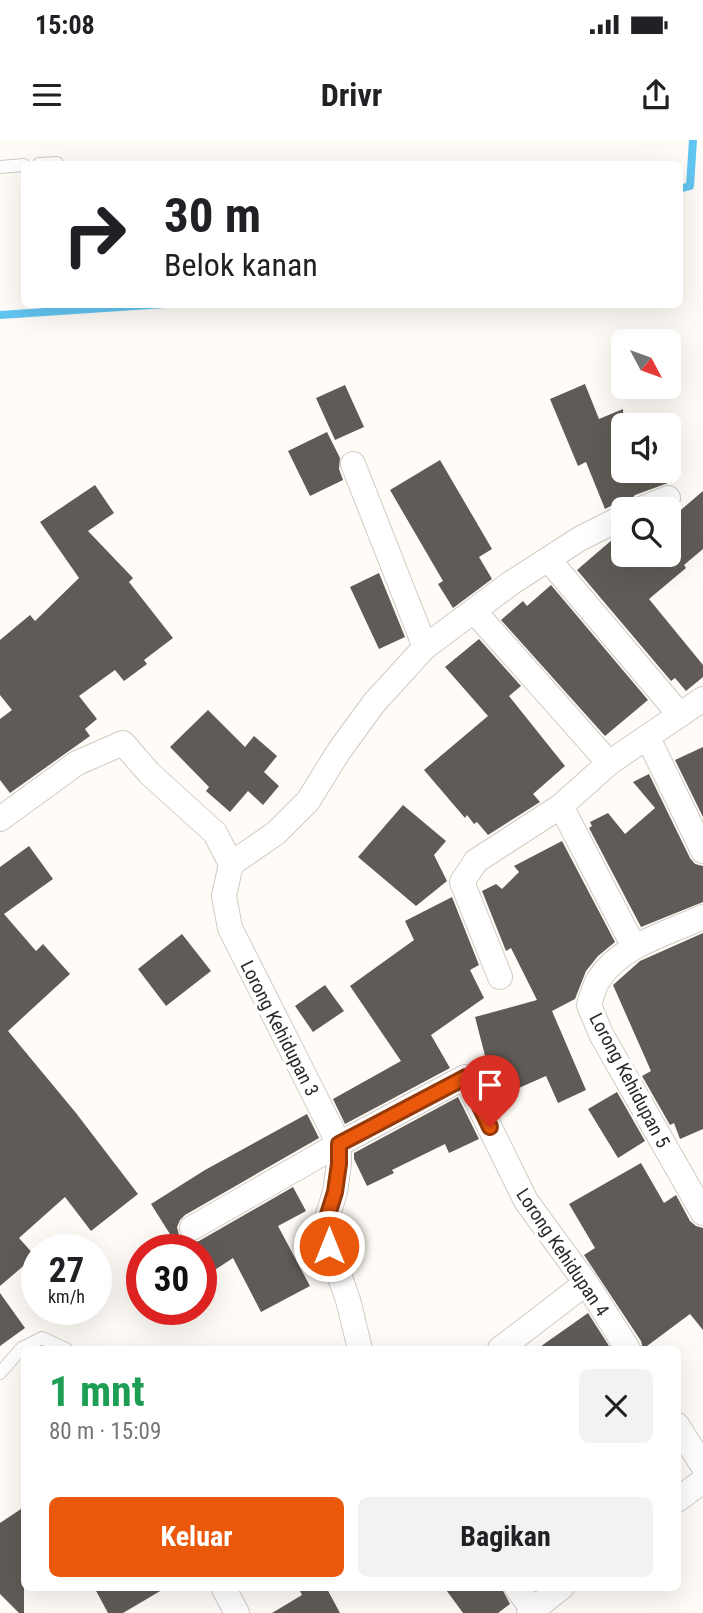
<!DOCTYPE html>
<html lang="id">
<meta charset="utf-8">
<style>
body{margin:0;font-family:"Roboto Condensed",sans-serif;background:#f2f2f2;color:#202124;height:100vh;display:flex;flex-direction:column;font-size:26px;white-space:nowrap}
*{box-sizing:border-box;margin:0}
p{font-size:23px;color:#757577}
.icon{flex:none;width:38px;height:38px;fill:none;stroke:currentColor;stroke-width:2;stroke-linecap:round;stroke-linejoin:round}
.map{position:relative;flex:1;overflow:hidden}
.sheet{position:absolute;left:21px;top:1206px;width:660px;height:245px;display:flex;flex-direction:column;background:#fff;border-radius:10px;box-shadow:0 7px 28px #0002}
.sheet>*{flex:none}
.guide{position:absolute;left:21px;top:21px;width:662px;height:147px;border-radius:10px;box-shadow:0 7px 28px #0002;background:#fff;color:#202124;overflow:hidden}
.needle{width:46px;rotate:131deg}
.buttons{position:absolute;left:611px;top:189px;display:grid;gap:14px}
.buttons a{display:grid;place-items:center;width:70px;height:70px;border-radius:10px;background:#fff;box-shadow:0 7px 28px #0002;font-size:35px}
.speed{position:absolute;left:21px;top:1094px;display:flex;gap:14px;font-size:35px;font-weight:700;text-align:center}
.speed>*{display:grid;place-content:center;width:91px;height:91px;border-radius:50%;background:#fff;box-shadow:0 7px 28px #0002;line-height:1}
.speed small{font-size:18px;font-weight:400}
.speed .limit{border:10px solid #d22;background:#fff;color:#111}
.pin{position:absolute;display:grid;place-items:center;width:60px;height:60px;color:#fff;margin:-72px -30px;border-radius:50% 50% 50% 0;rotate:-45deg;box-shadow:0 0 7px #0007}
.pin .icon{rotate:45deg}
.me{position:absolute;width:77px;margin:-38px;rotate:0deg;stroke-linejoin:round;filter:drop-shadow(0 0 5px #0008)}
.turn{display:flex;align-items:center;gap:24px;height:147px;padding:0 28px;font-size:32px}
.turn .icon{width:91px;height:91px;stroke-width:2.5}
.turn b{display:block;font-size:49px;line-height:60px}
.round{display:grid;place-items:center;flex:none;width:74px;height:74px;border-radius:10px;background:#f2f2f2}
.summary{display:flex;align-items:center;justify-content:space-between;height:119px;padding:0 28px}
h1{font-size:42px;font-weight:700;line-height:52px;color:#1e9e55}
.primary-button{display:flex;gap:14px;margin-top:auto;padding:14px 28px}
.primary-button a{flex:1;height:80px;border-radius:10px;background:#ea580c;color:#fff;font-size:28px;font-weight:700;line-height:80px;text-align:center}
.primary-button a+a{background:#f2f2f2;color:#202124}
.status{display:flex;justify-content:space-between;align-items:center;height:49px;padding:0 35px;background:#fff;direction:ltr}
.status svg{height:19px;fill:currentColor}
header{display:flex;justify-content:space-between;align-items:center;height:91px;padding:0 28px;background:#fff;font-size:32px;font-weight:700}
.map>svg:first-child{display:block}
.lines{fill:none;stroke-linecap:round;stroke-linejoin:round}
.stream{stroke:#62c6f2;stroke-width:8}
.building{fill:#605b56}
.service-casing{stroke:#d0cbc5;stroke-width:14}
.minor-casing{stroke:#d0cbc5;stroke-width:26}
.service{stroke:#fff;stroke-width:12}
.minor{stroke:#fff;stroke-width:24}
.route-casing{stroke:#983908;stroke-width:18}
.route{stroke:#ea580c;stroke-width:12}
.labels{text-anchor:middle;stroke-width:7;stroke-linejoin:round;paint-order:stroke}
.street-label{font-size:19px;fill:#2b2926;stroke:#fff}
</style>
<div class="status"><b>15:08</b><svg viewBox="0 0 49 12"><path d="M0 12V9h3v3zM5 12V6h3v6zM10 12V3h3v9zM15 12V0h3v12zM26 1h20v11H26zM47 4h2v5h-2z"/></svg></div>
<header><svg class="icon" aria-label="menu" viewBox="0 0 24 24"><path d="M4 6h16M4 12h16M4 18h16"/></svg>Drivr<svg class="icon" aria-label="share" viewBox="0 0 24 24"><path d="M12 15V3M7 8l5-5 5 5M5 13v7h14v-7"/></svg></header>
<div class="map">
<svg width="703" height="1473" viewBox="0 0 703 1473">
<rect width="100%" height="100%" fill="#fffbf6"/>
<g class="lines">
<!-- stream -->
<path class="stream" d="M 679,49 L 690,46 L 693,0
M 0,175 L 165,164"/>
</g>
<!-- building -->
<path class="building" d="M 585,244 L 599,279 L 623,269 L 623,331 L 662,331 L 668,343 L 635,355 L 628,363 L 617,363 L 605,369 L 586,322 L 578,326 L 550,259 Z
M 345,245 L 364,287 L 335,300 L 316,258 Z
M 327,292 L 340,318 L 339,329 L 343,340 L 310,356 L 288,311 Z
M 440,320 L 492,409 L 479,417 L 492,439 L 453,468 L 438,444 L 443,441 L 390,350 Z
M 95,345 L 114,373 L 88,391 L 133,438 L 129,442 L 173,498 L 144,520 L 147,524 L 124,541 L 115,530 L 79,556 L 97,579 L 85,589 L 90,596 L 10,653 L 0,640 L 0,579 L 12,570 L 0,555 L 0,500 L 30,475 L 35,481 L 79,438 L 40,382 Z
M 703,351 L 703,409 L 684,425 L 686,428 L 649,459 L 703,525 L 703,537 L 686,551 L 675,538 L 671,541 L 577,430 L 613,399 L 623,394 L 623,415 L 668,415 L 668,381 Z
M 379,433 L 405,497 L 379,509 L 350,447 Z
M 551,445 L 648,560 L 605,596 L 501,480 L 523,461 L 527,466 Z
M 479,499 L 521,546 L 509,556 L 565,626 L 533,654 L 540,662 L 488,695 L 477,682 L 474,684 L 467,675 L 465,678 L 424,630 L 488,576 L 445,527 Z
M 208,570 L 245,607 L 254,596 L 277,616 L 264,632 L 279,646 L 263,665 L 248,651 L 230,672 L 206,651 L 209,647 L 170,607 Z
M 703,607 L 703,677 L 675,620 Z
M 649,634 L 690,718 L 695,724 L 703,726 L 703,762 L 641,787 L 589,688 L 592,686 L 590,682 L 608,673 L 625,694 L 655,668 L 633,642 Z
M 403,665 L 446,701 L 434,715 L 447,741 L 416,766 L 358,717 Z
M 562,701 L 615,802 L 598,816 L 586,831 L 575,859 L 552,871 L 586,950 L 558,963 L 546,936 L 496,958 L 475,877 L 537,860 L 511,808 L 506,811 L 482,751 L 496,744 L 502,749 L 519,732 L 514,726 Z
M 29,706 L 53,739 L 4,774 L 36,811 L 43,804 L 70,834 L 8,891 L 76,973 L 138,1054 L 91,1091 L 65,1057 L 19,1098 L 35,1116 L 0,1146 L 0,727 Z
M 452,757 L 479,825 L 470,830 L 484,858 L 431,895 L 450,928 L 345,984 L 333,959 L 401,921 L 350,846 L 414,800 L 405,781 Z
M 703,793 L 703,989 L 680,999 L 674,983 L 670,985 L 642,936 L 651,931 L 613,845 L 640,821 Z
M 182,794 L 211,831 L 166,866 L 138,829 Z
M 325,845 L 344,871 L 313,892 L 295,866 Z
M 617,952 L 645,1001 L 618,1018 L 588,969 Z
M 458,957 L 479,999 L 449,1013 L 445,1004 L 392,1030 L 394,1033 L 367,1046 L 354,1019 L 354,1013 Z
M 307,974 L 319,998 L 185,1075 L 180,1080 L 177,1087 L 179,1095 L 184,1100 L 191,1103 L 199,1101 L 293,1047 L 306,1071 L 278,1086 L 310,1146 L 261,1172 L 233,1118 L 201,1139 L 201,1110 L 180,1110 L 151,1064 L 205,1030 Z
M 641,1023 L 664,1063 L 676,1055 L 690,1081 L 696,1086 L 703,1088 L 703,1190 L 690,1174 L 643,1209 L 641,1201 L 584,1115 L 595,1108 L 569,1064 Z
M 0,1153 L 25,1188 L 0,1206 Z
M 588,1173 L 611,1209 L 537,1209 Z
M 24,1367 L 24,1473 L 19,1473 L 0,1454 L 0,1383 Z
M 94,1447 L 167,1447 L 123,1473 L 108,1473 Z
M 298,1447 L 326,1447 L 340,1473 L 272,1473 L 302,1455 Z
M 444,1447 L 501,1447 L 510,1464 L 498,1473 L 463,1473 Z"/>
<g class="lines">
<!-- service casing -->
<g class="service-casing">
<path id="service" d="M 39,24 L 57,23
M 0,27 L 24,25
M 0,1233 L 22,1208 L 42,1198 L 66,1209"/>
</g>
<!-- minor casing -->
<g class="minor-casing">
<path id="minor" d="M 353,324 L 425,507
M 641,369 L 668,358
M 548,419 L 680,575
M 474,471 L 609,623
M 648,598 L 703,711
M 561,666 L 634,807
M 0,679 L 77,623 L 123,603 L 149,633 L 215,693 L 231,724 L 224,756 L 230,788 L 339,1004 L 339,1024 L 335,1052 L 326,1081 L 329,1106 L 348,1160 L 360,1209
M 231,724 L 276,693 L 308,661 L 339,611 L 374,563 L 425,507 L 511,443 L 581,398 L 623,377
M 703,777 C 668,793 621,805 599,839 C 594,846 592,856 589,865 L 601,894 L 703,1073
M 500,837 L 462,742 L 476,721 L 561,666 L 609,623 L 703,559
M 192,1088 L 339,1004 L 465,937 L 526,1061 L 586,1143 L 628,1209
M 500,1209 L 586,1143
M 677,1285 L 703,1326
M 677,1360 L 703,1341
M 223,1447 L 237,1473
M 516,1447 L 533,1470
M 529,1473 L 562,1447"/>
</g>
<!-- service -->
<use href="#service" class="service"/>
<!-- minor -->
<use href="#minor" class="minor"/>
</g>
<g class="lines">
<!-- route casing -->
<g class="route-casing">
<path id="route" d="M 329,1106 L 326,1081 L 335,1052 L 339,1024 L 339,1004 L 466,937 L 490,987"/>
</g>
<!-- route -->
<use href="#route" class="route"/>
</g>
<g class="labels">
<!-- street labels -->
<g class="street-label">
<text transform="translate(280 888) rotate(63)" y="7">Lorong Kehidupan 3</text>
<text transform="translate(630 940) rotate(62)" y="7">Lorong Kehidupan 5</text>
<text transform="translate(563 1112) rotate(56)" y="7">Lorong Kehidupan 4</text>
</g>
</g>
</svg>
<div class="buttons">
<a><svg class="needle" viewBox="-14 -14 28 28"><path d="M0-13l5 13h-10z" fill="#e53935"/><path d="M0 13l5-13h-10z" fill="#757577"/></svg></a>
<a><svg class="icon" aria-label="sound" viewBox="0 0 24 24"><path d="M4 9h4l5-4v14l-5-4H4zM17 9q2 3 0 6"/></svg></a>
<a><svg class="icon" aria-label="search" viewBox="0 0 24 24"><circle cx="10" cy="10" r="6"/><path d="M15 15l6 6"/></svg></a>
</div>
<div class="speed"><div>27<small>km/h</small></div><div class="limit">30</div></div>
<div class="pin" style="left:490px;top:987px;background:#d93025"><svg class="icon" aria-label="arrive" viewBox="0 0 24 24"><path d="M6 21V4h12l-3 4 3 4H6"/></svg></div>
<svg class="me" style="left:329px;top:1106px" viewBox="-20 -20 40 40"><circle r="17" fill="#ea580c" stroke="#fff" stroke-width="3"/><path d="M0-11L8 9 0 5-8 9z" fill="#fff"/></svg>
<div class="guide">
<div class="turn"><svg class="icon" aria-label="right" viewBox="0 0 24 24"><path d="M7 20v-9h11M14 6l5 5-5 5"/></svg><div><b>30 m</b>Belok kanan</div></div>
</div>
<section class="sheet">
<div class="summary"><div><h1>1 mnt</h1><p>80 m · 15:09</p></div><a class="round"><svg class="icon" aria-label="close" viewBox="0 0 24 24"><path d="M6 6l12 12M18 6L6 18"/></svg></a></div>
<div class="primary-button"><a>Keluar</a><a>Bagikan</a></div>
</section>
</div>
